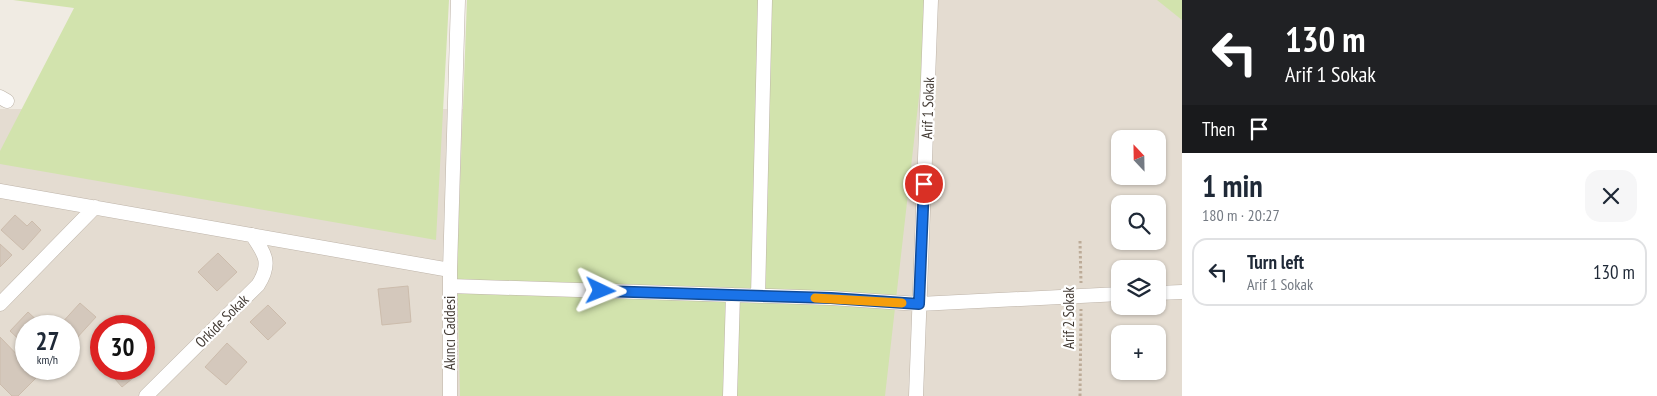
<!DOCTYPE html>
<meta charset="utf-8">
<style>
body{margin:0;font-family:"PT Sans Narrow",sans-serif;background:#f6f6f7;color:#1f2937;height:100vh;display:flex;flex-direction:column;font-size:19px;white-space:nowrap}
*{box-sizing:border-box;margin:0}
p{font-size:16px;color:#747a83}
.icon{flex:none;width:28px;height:28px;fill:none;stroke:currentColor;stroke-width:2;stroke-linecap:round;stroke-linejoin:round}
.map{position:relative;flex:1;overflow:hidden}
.drawer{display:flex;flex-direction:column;background:#fff;width:475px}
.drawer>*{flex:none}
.guide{background:#202124;color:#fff;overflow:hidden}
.needle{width:32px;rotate:338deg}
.controls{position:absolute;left:1111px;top:130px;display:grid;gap:10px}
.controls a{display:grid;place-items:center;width:55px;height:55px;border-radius:10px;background:#fff;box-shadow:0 1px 4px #0004;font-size:25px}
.speed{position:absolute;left:15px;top:315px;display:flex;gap:10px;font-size:25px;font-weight:700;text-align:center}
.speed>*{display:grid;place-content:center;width:65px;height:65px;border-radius:50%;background:#fff;box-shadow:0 1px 4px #0004;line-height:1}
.speed small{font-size:12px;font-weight:400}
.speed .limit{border:8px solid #d22;background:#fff;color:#111}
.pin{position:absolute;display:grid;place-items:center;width:42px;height:42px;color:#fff;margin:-21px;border:2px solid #fff;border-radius:50%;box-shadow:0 1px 5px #0007}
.me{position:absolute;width:55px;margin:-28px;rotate:92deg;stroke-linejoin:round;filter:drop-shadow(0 0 4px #0008)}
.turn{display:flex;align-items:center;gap:18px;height:105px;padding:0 20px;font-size:22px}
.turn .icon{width:65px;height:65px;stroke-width:2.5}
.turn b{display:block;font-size:35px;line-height:42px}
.then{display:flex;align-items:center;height:48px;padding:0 20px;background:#0003;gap:10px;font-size:19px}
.round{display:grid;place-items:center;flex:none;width:52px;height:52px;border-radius:15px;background:#f6f6f7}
.head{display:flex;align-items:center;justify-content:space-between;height:85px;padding:0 20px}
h1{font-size:30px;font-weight:800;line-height:38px}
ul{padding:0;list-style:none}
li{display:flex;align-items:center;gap:15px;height:68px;margin:0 10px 8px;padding:0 10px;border:2px solid #e0e1e3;border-radius:15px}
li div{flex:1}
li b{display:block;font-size:19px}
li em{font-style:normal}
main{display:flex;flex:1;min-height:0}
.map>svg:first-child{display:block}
.residential{fill:#e4dcd1;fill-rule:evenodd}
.green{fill:#d2e3ad}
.building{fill:#d4c8bc;stroke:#ccbcac}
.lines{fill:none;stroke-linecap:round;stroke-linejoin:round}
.street-casing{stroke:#beb4a9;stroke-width:15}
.path{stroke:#bcab98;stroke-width:3;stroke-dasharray:2.5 2.5;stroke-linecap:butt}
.street{stroke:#fff;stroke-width:14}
.route-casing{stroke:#114b97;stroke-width:12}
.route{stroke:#1a73e8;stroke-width:9}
.slow{stroke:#f59e0b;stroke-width:9}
.labels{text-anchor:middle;stroke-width:4.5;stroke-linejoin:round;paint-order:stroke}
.street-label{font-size:15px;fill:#423a33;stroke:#fff}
</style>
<main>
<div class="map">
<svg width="1182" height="396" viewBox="0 0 1182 396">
<rect width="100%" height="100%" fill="#f0ebe3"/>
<!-- residential -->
<path class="residential" d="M 541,0 L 1182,0 L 1182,396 L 0,396 L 0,109 L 533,109 ZM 1120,139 L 1158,139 L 1158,176 L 1120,176 ZM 1120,204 L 1158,204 L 1158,241 L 1120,241 ZM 1120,269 L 1158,269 L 1158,306 L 1120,306 ZM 26,326 L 69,326 L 69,369 L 26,369 ZM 101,326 L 144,326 L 144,369 L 101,369 ZM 1120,334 L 1158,334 L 1158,371 L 1120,371 Z"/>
<!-- green -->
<path class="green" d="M 13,0 L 449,0 L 436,240 L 0,164 L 0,151 L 74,8 Z
M 467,0 L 930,0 L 885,396 L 460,396 L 457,267 Z
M 1157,0 L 1182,0 L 1182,20 Z"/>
<!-- building -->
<path class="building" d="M 15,215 L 27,226 L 32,221 L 41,230 L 23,250 L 1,230 Z
M 0,244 L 12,255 L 0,267 Z
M 218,253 L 237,272 L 217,291 L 198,272 Z
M 408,286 L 411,322 L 382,325 L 378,289 Z
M 80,303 L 96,317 L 75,340 L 69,334 L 69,326 L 59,326 Z
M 268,305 L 286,323 L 268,340 L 250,322 Z
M 28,312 L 43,326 L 26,326 L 26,346 L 10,331 Z
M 0,337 L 26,364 L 26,369 L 31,369 L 38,376 L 18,396 L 12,396 L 0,384 Z
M 227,343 L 247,362 L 226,385 L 205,367 Z
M 110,369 L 142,369 L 143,370 L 122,387 L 108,371 Z"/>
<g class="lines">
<!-- street casing -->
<g class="street-casing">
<path id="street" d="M 0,97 L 7,101
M 0,191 L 450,270
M 450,286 L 831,298 L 919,304 L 1120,294
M 1158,293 L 1182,292
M 758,296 L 765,0
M 0,304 L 95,207
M 146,396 L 258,285 C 272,263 265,254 252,235
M 450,396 L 450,270 L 458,0
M 730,396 L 733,295
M 916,396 L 931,0"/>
</g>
<!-- path -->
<path class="path" d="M 1080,241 L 1081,283
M 1080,396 L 1081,309"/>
<!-- street -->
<use href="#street" class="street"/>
</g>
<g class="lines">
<!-- route casing -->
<g class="route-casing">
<path id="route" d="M 601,291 L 831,298 L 919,304 L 924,184"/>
</g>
<!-- route -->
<use href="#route" class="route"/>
<!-- slow -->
<path class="slow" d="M 815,298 L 902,303"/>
</g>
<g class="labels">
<!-- street labels -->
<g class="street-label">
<text transform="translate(928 108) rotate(-88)" y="5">Arif 1 Sokak</text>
<text transform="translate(1069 318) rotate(-90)" y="5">Arif 2 Sokak</text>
<text transform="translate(222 321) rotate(-45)" y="5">Orkide Sokak</text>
<text transform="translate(450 333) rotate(-90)" y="5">Akıncı Caddesi</text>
</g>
</g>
</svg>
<div class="controls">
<a><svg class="needle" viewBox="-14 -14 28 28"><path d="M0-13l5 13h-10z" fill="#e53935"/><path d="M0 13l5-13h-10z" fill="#747a83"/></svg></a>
<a><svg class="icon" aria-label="search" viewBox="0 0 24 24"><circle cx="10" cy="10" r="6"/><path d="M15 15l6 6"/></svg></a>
<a><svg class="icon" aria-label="layers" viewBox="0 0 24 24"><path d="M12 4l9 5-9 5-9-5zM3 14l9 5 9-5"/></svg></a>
<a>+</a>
</div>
<div class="speed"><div>27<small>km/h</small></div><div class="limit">30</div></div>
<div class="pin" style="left:924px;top:184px;background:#d93025"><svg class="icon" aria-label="arrive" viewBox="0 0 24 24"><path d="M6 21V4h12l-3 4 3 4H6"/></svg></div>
<svg class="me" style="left:601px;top:291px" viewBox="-20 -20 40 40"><path d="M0-17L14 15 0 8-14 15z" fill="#1a73e8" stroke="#fff" stroke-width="4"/></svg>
</div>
<section class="drawer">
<div class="guide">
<div class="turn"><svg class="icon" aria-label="left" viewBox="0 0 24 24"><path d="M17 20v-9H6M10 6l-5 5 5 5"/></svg><div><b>130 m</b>Arif 1 Sokak</div></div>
<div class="then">Then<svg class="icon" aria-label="arrive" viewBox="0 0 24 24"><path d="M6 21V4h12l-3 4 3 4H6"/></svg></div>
</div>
<div class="head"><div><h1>1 min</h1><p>180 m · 20:27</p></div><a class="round"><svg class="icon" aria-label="close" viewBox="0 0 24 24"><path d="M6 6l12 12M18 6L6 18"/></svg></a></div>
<ul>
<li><svg class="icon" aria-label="left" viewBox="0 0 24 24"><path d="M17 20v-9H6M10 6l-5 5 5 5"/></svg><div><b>Turn left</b><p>Arif 1 Sokak</p></div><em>130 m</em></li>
</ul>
</section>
</main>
